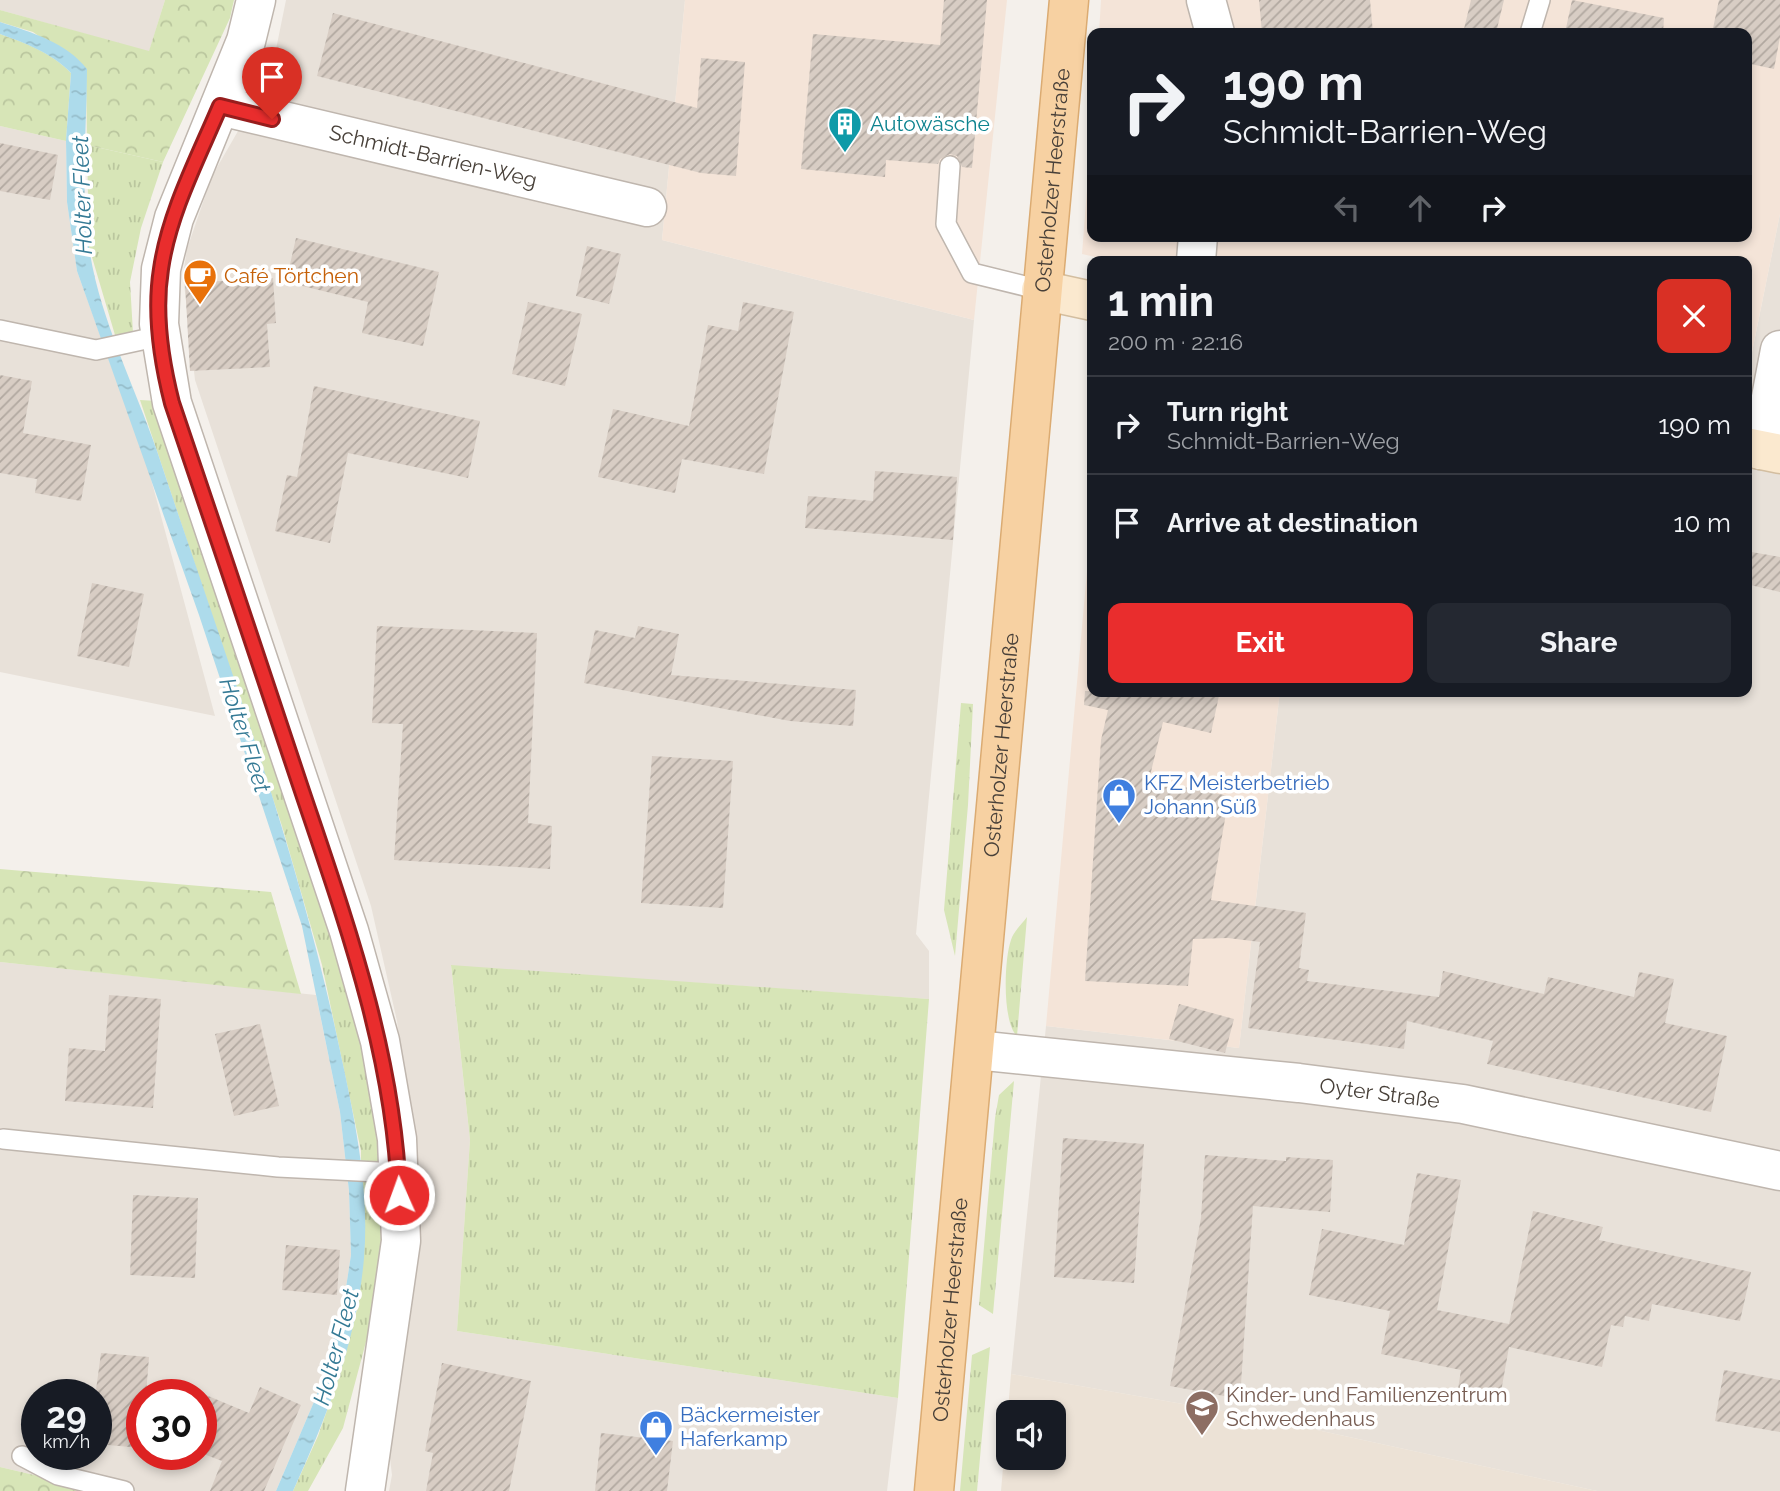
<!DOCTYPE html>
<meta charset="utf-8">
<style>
body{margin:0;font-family:Raleway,sans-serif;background:#242831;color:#f1f3f6;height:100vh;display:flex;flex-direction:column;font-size:26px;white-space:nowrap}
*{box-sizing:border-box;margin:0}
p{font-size:23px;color:#9ea1a6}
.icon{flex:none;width:38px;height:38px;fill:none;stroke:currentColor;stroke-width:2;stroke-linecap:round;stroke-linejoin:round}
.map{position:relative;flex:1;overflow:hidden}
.drawer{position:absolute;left:1087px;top:256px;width:665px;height:441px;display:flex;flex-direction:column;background:#171b24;border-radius:14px;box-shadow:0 4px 10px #0003}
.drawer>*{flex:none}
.banner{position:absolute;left:1087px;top:28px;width:665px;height:214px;border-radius:14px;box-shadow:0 4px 10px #0003;background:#171b24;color:#f1f3f6;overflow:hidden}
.fabs{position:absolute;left:996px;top:1400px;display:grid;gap:14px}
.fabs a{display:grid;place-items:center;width:70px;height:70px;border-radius:14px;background:#171b24;box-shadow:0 4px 10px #0003;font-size:35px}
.speed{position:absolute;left:21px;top:1379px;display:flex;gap:14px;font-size:35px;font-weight:700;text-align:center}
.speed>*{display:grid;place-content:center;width:91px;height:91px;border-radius:50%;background:#171b24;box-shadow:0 4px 10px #0003;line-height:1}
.speed small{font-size:18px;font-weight:400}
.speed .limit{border:10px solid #d22;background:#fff;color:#111}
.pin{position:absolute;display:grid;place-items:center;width:60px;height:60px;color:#fff;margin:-72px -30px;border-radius:50% 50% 50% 0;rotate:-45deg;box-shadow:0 0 7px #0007}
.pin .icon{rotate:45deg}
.me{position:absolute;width:77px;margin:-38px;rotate:358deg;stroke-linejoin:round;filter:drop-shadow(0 0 5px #0008)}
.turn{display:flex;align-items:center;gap:24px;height:147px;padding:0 21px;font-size:32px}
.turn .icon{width:91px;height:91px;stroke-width:2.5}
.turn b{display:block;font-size:49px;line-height:60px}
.lanes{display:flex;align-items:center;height:66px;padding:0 21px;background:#0003;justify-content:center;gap:35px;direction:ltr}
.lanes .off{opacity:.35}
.round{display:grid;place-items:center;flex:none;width:74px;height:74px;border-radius:14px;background:#242831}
.headline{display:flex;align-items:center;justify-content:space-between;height:119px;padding:0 21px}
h1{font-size:42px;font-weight:700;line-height:52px}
.primary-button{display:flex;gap:14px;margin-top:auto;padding:14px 21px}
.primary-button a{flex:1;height:80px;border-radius:14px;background:#e92d2d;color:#fff;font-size:28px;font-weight:700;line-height:80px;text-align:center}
.primary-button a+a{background:#242831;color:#f1f3f6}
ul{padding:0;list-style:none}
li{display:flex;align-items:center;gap:21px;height:98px;padding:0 21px;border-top:2px solid #363941}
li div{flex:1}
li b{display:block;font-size:26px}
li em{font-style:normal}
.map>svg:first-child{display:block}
.residential{fill:#e8e1d9;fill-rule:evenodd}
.commercial{fill:#f4e4d8}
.education{fill:#ece2d6;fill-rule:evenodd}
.grass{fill:url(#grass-tufts)}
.forest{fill:url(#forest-crowns)}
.water{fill:url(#water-ripples)}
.building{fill:url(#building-hatch)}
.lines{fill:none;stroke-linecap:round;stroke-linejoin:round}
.service-casing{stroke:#bfb6ae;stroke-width:22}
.minor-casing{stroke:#bfb6ae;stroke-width:41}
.secondary-casing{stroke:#d3bea0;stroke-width:41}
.primary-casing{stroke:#dbab72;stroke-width:41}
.service{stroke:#fff;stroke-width:19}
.minor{stroke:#fff;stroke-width:38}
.secondary{stroke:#fbe9cf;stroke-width:38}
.primary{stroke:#f7d1a2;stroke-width:38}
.route-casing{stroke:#971d1d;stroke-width:18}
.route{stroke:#e92d2d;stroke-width:12}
.labels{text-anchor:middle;stroke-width:7;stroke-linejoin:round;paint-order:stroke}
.culture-label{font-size:21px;fill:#0d838f;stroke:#fff;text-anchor:start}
.street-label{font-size:21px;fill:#484039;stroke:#fff}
.food-label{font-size:21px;fill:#c56008;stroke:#fff;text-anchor:start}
.shop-label{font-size:21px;fill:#366cbe;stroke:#fff;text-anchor:start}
.education-label{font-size:21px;fill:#785e54;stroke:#fff;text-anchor:start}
.water-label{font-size:23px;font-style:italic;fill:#347a95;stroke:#fff}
</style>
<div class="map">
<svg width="1780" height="1491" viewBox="0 0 1780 1491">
<defs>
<pattern id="grass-tufts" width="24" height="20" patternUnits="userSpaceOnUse" patternTransform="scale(1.75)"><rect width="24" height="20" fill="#d7e5b7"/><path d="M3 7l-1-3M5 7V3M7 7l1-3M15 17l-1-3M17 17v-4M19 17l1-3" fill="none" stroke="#bac69e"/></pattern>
<pattern id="forest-crowns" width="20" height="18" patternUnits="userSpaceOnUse" patternTransform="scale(1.75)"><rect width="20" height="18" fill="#d7e5b7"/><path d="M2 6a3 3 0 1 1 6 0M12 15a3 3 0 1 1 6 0" fill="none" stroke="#bac69e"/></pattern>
<pattern id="water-ripples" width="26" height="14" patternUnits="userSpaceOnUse" patternTransform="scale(1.75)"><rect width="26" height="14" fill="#addbeb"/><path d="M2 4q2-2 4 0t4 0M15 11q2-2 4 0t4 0" fill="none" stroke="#96bdca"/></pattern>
<pattern id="building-hatch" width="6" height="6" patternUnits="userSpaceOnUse" patternTransform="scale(1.75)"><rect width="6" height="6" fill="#d8cdc4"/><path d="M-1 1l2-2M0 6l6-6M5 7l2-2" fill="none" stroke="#b1a8a0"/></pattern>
</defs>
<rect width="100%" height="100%" fill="#f4f0eb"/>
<!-- residential -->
<path class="residential" d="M 0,0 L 165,0 L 149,52 L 0,10 Z
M 286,0 L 685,0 L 662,240 L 974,320 L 916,934 L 929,951 L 929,999 L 451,966 L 470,1140 L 457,1331 L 898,1398 L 887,1491 L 389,1491 L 392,1475 L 386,1426 L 410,1135 L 397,1021 L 371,906 L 195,380 L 183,275 L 187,249 L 212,176 L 271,74 Z
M 0,126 L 66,141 L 67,202 L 77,271 L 148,468 L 215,716 L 0,672 Z
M 1780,214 L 1780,1491 L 1597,1491 L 1257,1417 L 1011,1374 L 1046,1026 L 1239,1048 L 1280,691 L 1746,691 L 1747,377 Z
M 0,962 L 316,995 L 340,1112 L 349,1191 L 351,1255 L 343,1307 L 316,1397 L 276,1491 L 102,1491 L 0,1467 ZM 37,1395 L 96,1395 L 96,1454 L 37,1454 ZM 142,1395 L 201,1395 L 201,1454 L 142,1454 Z"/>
<!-- commercial -->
<path class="commercial" d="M 685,0 L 1007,0 L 974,320 L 662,240 Z
M 1101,0 L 1780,0 L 1780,214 L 1747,377 L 1746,261 L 1113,261 L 1082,254 L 1092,124 L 1092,236 L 1746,236 L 1746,33 L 1099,33 Z
M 1092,516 L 1092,691 L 1280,691 L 1239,1048 L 1046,1026 Z"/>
<!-- education -->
<path class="education" d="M 1011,1374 L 1257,1417 L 1597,1491 L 1001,1491 ZM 1008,1412 L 1054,1412 L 1054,1458 L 1008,1458 Z"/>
<!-- grass -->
<path class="grass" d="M 87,145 L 163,162 L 141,228 L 130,282 L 133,333 L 115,335 L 89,247 Z
M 140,400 L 157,401 L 360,1015 L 381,1134 L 382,1220 L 379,1293 L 343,1428 L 308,1491 L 293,1491 L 318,1436 L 339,1376 L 359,1302 L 361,1151 L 322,965 L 282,826 Z
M 961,703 L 973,704 L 968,805 L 955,956 L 944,910 Z
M 1027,917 L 1017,1036 C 1002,1022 1004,959 1011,940 C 1013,932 1022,924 1027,917 Z
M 451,965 L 929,999 L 898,1398 L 457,1331 L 470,1140 Z
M 1014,1081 L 993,1314 L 979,1305 L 995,1118 L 999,1095 Z
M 990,1347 L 977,1491 L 960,1491 L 972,1355 Z"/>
<!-- forest -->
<path class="forest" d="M 165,0 L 234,0 L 230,18 L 163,162 L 87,145 L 86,69 L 33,32 L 0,22 L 0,10 L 149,51 Z
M 0,34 C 26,43 52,53 71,73 L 66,141 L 0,126 Z
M 0,869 L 271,892 L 301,994 L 0,962 Z
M 0,1467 L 102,1491 L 0,1491 Z"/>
<!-- water -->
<path class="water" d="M 0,22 C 31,32 67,43 87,69 C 87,127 80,189 89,247 C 99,317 134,384 157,451 C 222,647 296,843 339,1046 C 354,1116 370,1186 364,1258 C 357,1340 327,1417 293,1491 L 276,1491 L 316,1397 L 343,1307 L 351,1255 L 349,1191 L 340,1112 L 302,926 L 199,615 L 77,271 L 67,202 L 66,140 L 71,73 C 52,53 25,43 0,34 Z"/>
<!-- building -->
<path class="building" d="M 944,0 L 987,0 L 972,168 L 962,167 L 957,156 L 950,154 L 940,159 L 938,164 L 886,160 L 885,177 L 801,169 L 813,34 L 940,45 Z
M 1259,0 L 1370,0 L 1373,33 L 1262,33 Z
M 1471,0 L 1504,0 L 1496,33 L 1463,33 Z
M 1572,0 L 1664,18 L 1663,33 L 1565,33 Z
M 1719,0 L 1780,0 L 1780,37 L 1774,69 L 1746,63 L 1746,33 L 1712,33 Z
M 333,13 L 697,108 L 701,58 L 745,62 L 736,176 L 701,173 L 317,76 Z
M 0,143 L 58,155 L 50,200 L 0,191 Z
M 296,238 L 439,272 L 423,346 L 362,333 L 368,302 L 286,282 Z
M 587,246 L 621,254 L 609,304 L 576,296 Z
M 273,278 L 276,323 L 267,324 L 270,367 L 190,371 L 185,283 Z
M 528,302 L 582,314 L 565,386 L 512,374 Z
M 743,302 L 794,312 L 764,474 L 682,459 L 675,493 L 598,477 L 613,409 L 689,426 L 708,325 L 738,331 Z
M 0,375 L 32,381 L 23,433 L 91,445 L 81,501 L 35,493 L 37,479 L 0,473 Z
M 314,386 L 480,421 L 468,478 L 348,453 L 330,543 L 275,531 L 287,475 L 297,477 Z
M 875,471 L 957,477 L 953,540 L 805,528 L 808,496 L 873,501 Z
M 1746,551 L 1780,557 L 1780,592 L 1746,584 Z
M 92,583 L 144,594 L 129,667 L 77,656 Z
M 377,626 L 537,633 L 528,823 L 552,826 L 550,869 L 394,860 L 403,724 L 372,723 Z
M 638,626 L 679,634 L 671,675 L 856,690 L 853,726 L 790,721 L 584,683 L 595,630 L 635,638 Z
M 1085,691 L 1220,691 L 1211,733 L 1163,722 L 1149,780 L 1229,796 L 1211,900 L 1306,913 L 1299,968 L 1309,970 L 1307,981 L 1439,997 L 1443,971 L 1544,994 L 1548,977 L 1634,997 L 1639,972 L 1674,979 L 1665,1023 L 1727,1036 L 1711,1112 L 1487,1064 L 1493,1041 L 1407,1021 L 1404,1049 L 1248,1028 L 1260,942 L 1228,938 L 1193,939 L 1188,986 L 1085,981 L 1101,740 L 1108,710 L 1084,705 Z
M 652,756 L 733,761 L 723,908 L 641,903 Z
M 109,995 L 161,999 L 153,1108 L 65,1101 L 69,1048 L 105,1051 Z
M 1179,1004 L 1234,1019 L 1225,1053 L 1169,1039 Z
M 260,1024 L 279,1106 L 234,1116 L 215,1034 Z
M 1063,1138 L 1144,1144 L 1134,1283 L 1054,1277 Z
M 1205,1155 L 1286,1161 L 1286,1157 L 1333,1160 L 1330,1212 L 1253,1206 L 1240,1399 L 1170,1386 L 1201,1218 Z
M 1417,1173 L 1461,1180 L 1437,1310 L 1509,1324 L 1533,1211 L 1603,1227 L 1599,1240 L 1751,1272 L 1740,1321 L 1652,1304 L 1649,1321 L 1625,1316 L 1623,1327 L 1611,1325 L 1602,1367 L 1509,1347 L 1499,1403 L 1457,1395 L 1461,1370 L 1381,1354 L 1390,1311 L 1309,1295 L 1322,1229 L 1404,1245 Z
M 133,1195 L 198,1198 L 195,1278 L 130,1275 Z
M 286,1245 L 340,1250 L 337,1295 L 282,1290 Z
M 101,1353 L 149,1357 L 146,1395 L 142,1395 L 142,1448 L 96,1444 L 96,1390 Z
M 442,1363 L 531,1381 L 509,1491 L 426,1491 L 433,1453 L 425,1451 Z
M 1724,1370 L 1780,1380 L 1780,1432 L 1715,1421 Z
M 260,1387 L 301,1405 L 264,1491 L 210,1491 L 222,1461 L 201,1453 L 201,1393 L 249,1413 Z
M 601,1433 L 673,1441 L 667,1491 L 595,1491 Z"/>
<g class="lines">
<!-- service casing -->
<g class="service-casing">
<path id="service" d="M 1530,33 L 1540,0
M 950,166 L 946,224 L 972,273 L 1041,290
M 0,330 L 96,350 L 160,336
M 3,1139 L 278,1167 L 398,1173
M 22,1456 L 58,1475 L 124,1491"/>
</g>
<!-- minor casing -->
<g class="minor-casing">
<g id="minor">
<path d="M 256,0 L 246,41 L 174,218 L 161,269 L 159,324 L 172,403 L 349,931 L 380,1041 L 397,1139 L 401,1241 L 365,1491"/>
<path d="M 1206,0 L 1215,33"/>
<path id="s1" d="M 220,106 L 647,207"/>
<path d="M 1196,261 L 1198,236"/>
<path d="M 1761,450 L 1780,350"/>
<path id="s2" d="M 976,1050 L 1299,1083 L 1463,1104 L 1780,1171"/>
</g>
</g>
<!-- secondary casing -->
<g class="secondary-casing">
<path id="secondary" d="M 1041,290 L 1092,301
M 1746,447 L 1780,454"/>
</g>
<!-- primary casing -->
<g class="primary-casing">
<g id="primary">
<path id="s3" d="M 934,1491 L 1069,0"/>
</g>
</g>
<!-- service -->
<use href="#service" class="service"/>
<!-- minor -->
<use href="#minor" class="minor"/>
<!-- secondary -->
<use href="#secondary" class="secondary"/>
<!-- primary -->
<use href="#primary" class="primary"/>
</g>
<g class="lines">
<!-- route casing -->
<g class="route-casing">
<path id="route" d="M 272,119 L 220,106 C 198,158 169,213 161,269 C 154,313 161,360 172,403 C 215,530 258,658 300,785 C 345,919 394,1053 399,1195"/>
</g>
<!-- route -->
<use href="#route" class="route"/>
</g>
<!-- icons -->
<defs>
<g id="building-pin" transform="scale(1.75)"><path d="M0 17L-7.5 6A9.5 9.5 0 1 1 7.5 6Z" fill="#0f9aa8" stroke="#fff"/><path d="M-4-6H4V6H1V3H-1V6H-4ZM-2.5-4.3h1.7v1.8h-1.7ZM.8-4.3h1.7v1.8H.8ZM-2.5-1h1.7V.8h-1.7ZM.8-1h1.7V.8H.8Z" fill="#fff"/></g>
<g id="cafe-pin" transform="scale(1.75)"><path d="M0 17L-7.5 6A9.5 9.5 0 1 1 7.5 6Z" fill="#e8710a" stroke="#fff"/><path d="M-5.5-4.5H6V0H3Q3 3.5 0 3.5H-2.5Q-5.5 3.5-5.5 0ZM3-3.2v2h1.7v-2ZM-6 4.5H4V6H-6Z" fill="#fff"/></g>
<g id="shop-pin" transform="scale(1.75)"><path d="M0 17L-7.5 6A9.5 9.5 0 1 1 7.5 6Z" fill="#3f7fe0" stroke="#fff"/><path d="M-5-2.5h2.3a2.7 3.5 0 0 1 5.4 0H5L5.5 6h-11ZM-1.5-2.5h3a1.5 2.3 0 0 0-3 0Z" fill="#fff"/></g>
<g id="school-pin" transform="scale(1.75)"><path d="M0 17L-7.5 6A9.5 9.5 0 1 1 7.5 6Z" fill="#8d6e63" stroke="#fff"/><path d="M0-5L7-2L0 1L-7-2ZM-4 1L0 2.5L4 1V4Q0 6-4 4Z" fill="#fff"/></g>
</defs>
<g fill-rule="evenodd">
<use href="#building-pin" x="845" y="124"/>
<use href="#cafe-pin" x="200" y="276"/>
<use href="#shop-pin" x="1119" y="795"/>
<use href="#school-pin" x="1202" y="1407"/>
<use href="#shop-pin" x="656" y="1427"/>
</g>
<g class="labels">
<!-- culture labels -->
<g class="culture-label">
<text x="870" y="131">Autowäsche</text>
</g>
<!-- street labels -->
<g class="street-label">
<text dy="7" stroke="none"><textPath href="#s1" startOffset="219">Schmidt-Barrien-Weg</textPath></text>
<text dy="7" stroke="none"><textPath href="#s3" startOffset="1316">Osterholzer Heerstraße</textPath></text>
<text dy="7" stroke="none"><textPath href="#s3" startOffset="749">Osterholzer Heerstraße</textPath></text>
<text dy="7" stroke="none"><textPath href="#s2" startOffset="406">Oyter Straße</textPath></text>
<text dy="7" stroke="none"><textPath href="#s3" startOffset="182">Osterholzer Heerstraße</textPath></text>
</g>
<!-- food labels -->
<g class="food-label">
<text x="224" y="283">Café Törtchen</text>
</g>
<!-- shop labels -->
<g class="shop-label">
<text x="1144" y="790">KFZ Meisterbetrieb<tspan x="1144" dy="24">Johann Süß</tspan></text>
<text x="680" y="1422">Bäckermeister<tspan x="680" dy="24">Haferkamp</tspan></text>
</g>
<!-- education labels -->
<g class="education-label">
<text x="1226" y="1402">Kinder- und Familienzentrum<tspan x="1226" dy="24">Schwedenhaus</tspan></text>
</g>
<!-- water labels -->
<g class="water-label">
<text transform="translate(82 195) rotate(-92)" y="8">Holter Fleet</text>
<text transform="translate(245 735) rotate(72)" y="8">Holter Fleet</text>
<text transform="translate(336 1347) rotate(-75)" y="8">Holter Fleet</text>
</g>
</g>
</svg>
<div class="fabs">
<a><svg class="icon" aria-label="sound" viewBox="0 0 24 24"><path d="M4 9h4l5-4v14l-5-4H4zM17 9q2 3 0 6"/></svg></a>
</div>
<div class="speed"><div>29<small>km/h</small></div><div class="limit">30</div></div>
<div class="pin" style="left:272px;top:119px;background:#d93025"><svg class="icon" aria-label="arrive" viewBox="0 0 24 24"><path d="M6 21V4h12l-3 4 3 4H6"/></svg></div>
<svg class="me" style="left:399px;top:1195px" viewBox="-20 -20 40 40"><circle r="17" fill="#e92d2d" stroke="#fff" stroke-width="3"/><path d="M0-11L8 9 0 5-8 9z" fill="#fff"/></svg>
<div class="banner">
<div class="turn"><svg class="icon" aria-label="right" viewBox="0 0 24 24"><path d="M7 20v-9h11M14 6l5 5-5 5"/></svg><div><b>190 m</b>Schmidt-Barrien-Weg</div></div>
<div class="lanes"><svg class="icon off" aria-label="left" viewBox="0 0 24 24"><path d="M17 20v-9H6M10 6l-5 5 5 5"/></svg><svg class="icon off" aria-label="ahead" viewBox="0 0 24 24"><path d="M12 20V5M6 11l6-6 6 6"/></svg><svg class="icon" aria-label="right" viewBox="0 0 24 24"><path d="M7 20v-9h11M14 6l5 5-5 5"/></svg></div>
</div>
<section class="drawer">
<div class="headline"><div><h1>1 min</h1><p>200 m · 22:16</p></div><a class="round" style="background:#d93025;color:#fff"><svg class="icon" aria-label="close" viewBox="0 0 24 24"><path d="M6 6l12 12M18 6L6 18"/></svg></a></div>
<ul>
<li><svg class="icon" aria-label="right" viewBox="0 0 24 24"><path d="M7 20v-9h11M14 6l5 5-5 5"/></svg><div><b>Turn right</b><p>Schmidt-Barrien-Weg</p></div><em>190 m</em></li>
<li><svg class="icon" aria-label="arrive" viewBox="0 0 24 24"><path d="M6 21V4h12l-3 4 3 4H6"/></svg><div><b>Arrive at destination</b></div><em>10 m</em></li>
</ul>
<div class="primary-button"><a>Exit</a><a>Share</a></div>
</section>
</div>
